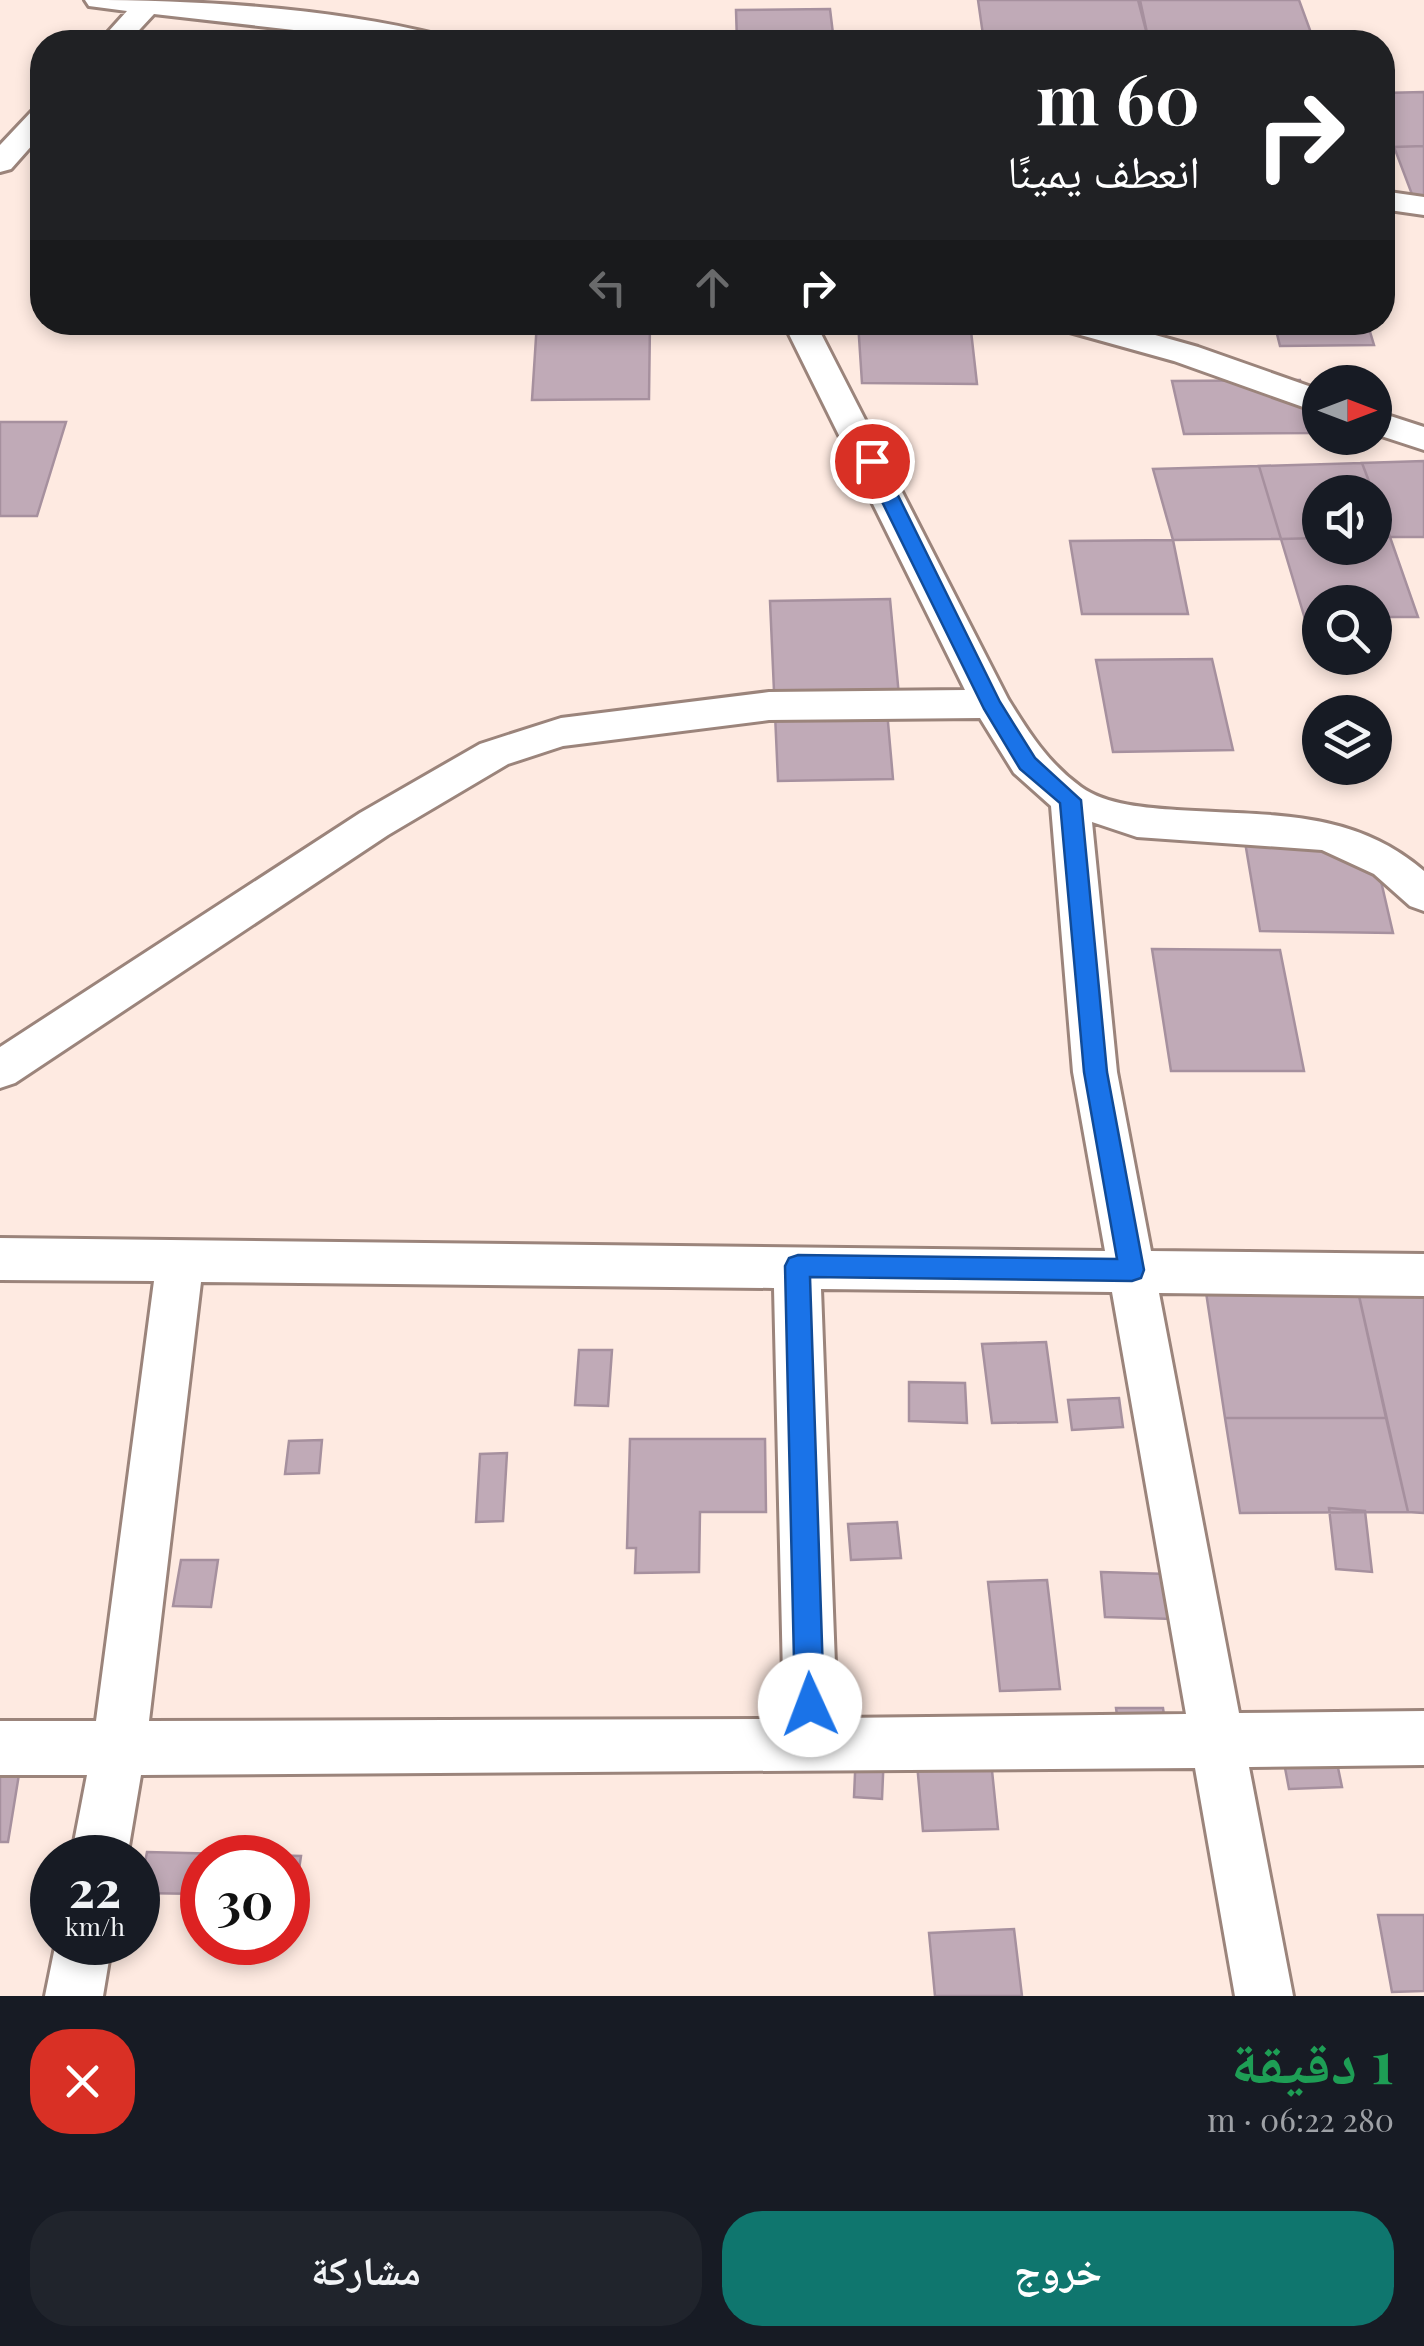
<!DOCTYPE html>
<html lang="ar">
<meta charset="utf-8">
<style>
body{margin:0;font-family:"Playfair Display","Noto Naskh Arabic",serif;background:#20242c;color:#f1f3f6;direction:rtl;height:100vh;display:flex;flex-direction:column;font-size:38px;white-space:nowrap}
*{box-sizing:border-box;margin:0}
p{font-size:32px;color:#9ea1a6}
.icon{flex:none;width:55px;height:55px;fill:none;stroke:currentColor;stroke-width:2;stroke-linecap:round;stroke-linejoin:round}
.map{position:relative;height:1996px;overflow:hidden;direction:ltr}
.details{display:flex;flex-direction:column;background:#171b24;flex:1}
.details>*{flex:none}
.hud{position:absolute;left:30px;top:30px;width:1365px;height:305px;border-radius:40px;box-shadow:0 5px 15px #0003;direction:rtl;background:#202124;color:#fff;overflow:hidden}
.needle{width:65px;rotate:90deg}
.tools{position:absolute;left:1302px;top:365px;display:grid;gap:20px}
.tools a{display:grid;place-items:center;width:90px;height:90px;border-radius:50%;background:#171b24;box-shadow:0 5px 15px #0003;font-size:50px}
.speed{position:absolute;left:30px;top:1835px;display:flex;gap:20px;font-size:50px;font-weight:700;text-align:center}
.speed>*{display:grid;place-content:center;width:130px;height:130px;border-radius:50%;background:#171b24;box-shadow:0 5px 15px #0003;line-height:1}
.speed small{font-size:25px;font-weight:400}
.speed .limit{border:15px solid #d22;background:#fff;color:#111}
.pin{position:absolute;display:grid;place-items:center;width:85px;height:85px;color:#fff;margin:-42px;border:5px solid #fff;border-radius:50%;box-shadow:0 2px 10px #0007}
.me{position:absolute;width:110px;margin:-55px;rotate:358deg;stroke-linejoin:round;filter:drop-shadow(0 0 8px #0008)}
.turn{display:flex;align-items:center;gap:35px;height:210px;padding:0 30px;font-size:45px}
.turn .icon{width:130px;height:130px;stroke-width:2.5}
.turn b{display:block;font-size:70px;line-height:85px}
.lanes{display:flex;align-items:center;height:95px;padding:0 30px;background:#0003;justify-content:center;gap:50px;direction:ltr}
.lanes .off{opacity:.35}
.round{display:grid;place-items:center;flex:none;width:105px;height:105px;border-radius:40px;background:#20242c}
.overview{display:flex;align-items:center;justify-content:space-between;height:170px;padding:0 30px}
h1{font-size:60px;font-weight:700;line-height:75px;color:#1e9e55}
.action{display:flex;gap:20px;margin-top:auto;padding:20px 30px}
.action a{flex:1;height:115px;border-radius:40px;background:#0f766e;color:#fff;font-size:40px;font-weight:700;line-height:115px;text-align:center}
.action a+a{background:#20242c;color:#f1f3f6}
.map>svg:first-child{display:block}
.building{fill:#c0aab7;stroke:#a6909e;stroke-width:2.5}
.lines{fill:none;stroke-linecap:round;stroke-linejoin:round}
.street-casing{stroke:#9b847b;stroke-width:6}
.street{fill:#fff;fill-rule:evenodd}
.route{fill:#1a73e8;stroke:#114b97;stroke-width:2.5}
</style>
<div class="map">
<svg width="1424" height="1996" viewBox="0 0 1424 1996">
<rect width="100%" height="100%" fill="#feeae1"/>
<!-- building -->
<path class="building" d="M 978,0 L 1140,0 L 1149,42 L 984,42 Z
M 1138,0 L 1299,0 L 1314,41 L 1149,42 Z
M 830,9 L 834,42 L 737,42 L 736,10 Z
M 1424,92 L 1424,146 L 1394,147 L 1382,118 L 1382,93 Z
M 1424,146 L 1424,196 L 1413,197 L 1394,147 Z
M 537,322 L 650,322 L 649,399 L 532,400 Z
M 858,322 L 970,322 L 977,384 L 862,383 Z
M 1274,322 L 1367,322 L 1374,345 L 1280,346 Z
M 1300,380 L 1315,433 L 1184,434 L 1172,381 Z
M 0,422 L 66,422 L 37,516 L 0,516 Z
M 1424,461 L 1424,537 L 1390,537 L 1362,463 Z
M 1362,463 L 1373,492 L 1320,492 L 1320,538 L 1281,539 L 1259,466 Z
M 1259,466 L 1281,539 L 1173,540 L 1153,469 Z
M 1375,497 L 1390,537 L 1375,537 Z
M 1375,537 L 1390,537 L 1418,617 L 1375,617 L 1375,602 L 1320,602 L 1320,618 L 1305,619 L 1281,539 L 1320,538 L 1320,548 L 1375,548 Z
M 1173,540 L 1188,614 L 1082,614 L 1070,541 Z
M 890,599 L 899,696 L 887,711 L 893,779 L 778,781 L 770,601 Z
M 1212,659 L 1233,750 L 1113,752 L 1096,660 Z
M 1244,836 L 1371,838 L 1393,933 L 1260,931 Z
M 1152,949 L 1280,950 L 1304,1071 L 1171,1071 Z
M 1355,1278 L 1424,1278 L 1424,1513 L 1408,1512 Z
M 1355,1278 L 1386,1418 L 1225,1418 L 1204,1279 Z
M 1046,1342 L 1057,1422 L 992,1423 L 982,1344 Z
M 579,1350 L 612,1350 L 608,1406 L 575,1405 Z
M 909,1382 L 965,1383 L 967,1423 L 909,1421 Z
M 1119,1398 L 1123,1427 L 1072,1430 L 1068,1400 Z
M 1225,1418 L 1386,1418 L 1408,1512 L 1240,1513 Z
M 630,1439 L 765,1439 L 766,1512 L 700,1512 L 699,1572 L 635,1573 L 636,1548 L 627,1548 Z
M 322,1440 L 319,1473 L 285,1474 L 289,1441 Z
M 507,1453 L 503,1521 L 476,1522 L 480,1454 Z
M 1329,1508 L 1365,1511 L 1372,1572 L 1336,1569 Z
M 897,1522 L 901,1558 L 851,1560 L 848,1524 Z
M 181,1560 L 218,1560 L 211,1607 L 173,1606 Z
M 1101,1572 L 1168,1574 L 1173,1619 L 1105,1617 Z
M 1047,1580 L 1060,1689 L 1000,1691 L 988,1582 Z
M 1116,1708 L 1163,1708 L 1168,1743 L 1121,1744 Z
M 1330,1729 L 1342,1787 L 1289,1789 L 1278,1731 Z
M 856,1751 L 884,1753 L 882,1799 L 854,1797 Z
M 990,1751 L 998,1829 L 923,1831 L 916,1752 Z
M 20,1768 L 8,1842 L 0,1842 L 0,1769 Z
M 147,1852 L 301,1856 L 295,1896 L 288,1896 L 288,1858 L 202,1858 L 202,1894 L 139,1893 Z
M 1378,1915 L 1424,1915 L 1424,1991 L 1392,1992 Z
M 1014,1929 L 1022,1996 L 935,1996 L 929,1933 Z"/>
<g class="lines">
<!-- street casing -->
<g class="street-casing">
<path id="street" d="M 85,0 C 200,0 332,8 443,36 L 447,42 L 400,42 L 154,14 L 128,42 L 99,42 L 127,11 L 89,6 Z
M 42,108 L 42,134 L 11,169 L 0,172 L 0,145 L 32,111 Z
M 1382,191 L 1424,197 L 1424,215 L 1382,209 Z
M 783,322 L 815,322 L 1008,699 C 1029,733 1048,763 1081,787 C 1106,805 1147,808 1177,810 C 1266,816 1352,808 1424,871 L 1424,911 L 1410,906 L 1374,874 L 1322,850 L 1137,837 L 1092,822 L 1117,1072 L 1151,1251 L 1424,1254 L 1424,1296 L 1159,1293 L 1239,1713 L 1424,1711 L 1424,1765 L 1249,1767 L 1293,1996 L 1235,1996 L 1195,1768 L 141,1775 L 127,1858 L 71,1858 L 87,1775 L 0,1775 L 0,1721 L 96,1721 L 154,1281 L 0,1280 L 0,1238 L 1105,1251 L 1073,1072 L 1051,806 L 1014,773 L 980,718 L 769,720 L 563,746 L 508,764 L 388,835 L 15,1083 L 0,1088 L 0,1047 L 360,813 L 480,744 L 561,718 L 769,692 L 965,690 ZM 201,1282 L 774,1288 L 784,1719 L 149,1721 ZM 821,1289 L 1112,1292 L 1186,1714 L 837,1718 Z
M 1054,322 L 1109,322 L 1198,347 L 1320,390 L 1320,413 L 1174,361 L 1059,329 Z
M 1375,411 L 1424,427 L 1424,450 L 1375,434 Z
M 56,1942 L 112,1942 L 103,1996 L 45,1996 Z"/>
</g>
<!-- street -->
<use href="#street" class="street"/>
</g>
<!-- route -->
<path class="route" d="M 872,455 L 881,461 L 1000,702 L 1035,758 L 1081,800 L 1107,1072 L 1144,1270 L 1141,1278 L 1132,1281 L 810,1277 L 824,1705 L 820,1715 L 810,1719 L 799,1715 L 795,1705 L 785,1266 L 789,1258 L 798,1255 L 1117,1259 L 1084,1072 L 1060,803 L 1020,769 L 984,709 L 862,461 Z"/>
</svg>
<div class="tools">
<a><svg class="needle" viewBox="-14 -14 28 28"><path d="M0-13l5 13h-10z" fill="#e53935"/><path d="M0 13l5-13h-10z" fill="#9ea1a6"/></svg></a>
<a><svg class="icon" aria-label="sound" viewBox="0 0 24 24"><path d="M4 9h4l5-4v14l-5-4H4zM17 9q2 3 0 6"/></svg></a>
<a><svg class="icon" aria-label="search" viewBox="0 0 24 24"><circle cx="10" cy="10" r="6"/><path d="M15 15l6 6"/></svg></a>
<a><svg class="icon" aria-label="layers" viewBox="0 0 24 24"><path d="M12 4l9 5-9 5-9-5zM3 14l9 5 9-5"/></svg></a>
</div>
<div class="speed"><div>22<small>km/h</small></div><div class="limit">30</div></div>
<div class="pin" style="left:872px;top:461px;background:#d93025"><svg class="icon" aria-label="arrive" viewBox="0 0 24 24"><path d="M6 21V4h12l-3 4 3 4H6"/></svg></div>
<svg class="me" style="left:810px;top:1705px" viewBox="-20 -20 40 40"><circle r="19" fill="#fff"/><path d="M0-13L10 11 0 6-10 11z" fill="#1a73e8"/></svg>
<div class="hud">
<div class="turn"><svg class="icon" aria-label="right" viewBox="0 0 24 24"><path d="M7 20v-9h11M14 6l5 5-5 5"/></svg><div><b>60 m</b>انعطف يمينًا</div></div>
<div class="lanes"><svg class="icon off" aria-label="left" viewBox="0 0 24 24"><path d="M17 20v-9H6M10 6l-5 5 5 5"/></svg><svg class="icon off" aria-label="ahead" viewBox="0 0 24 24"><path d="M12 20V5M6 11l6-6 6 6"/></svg><svg class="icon" aria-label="right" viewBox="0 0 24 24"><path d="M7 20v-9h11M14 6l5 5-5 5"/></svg></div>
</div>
</div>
<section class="details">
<div class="overview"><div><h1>1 دقيقة</h1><p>280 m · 06:22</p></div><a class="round" style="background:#d93025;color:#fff"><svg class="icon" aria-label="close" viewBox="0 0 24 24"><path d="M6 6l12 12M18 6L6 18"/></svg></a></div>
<div class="action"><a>خروج</a><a>مشاركة</a></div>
</section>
